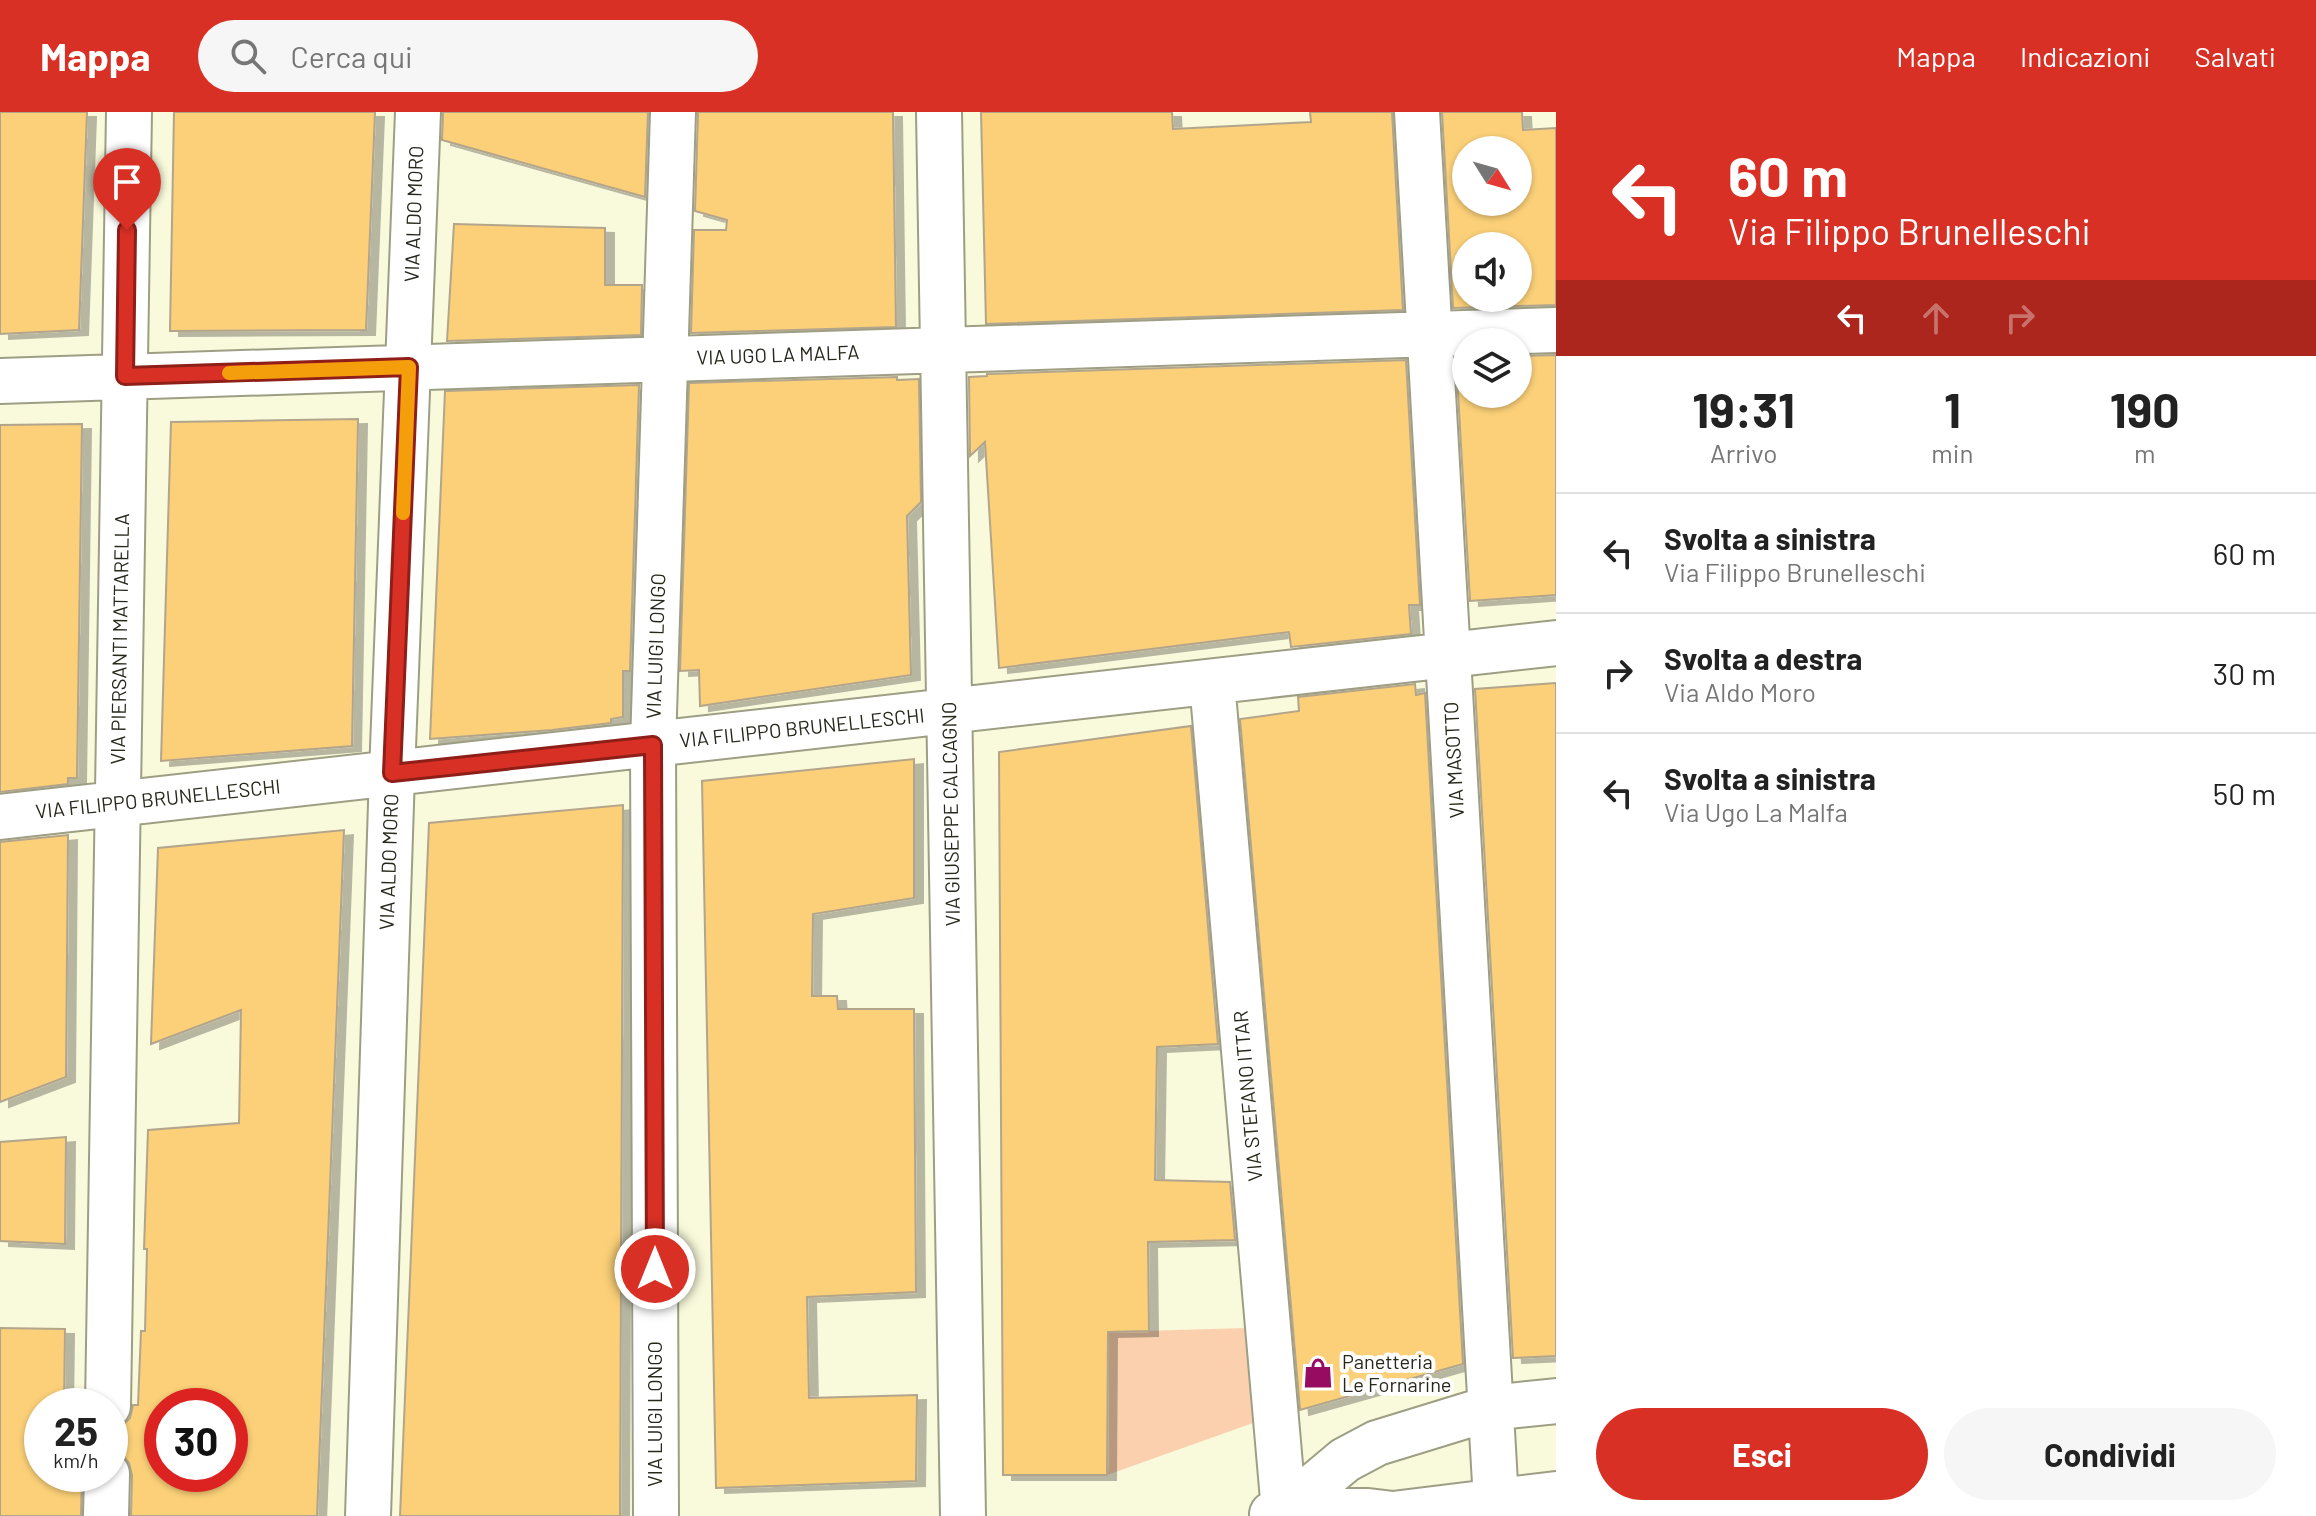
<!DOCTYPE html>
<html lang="it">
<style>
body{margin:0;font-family:Barlow,sans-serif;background:#f6f6f6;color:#222;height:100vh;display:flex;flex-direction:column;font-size:30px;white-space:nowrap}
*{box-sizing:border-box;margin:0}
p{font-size:26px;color:#767676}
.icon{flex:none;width:44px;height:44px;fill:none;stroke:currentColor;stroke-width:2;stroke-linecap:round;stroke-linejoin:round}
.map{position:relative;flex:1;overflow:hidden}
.details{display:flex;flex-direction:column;background:#fff;width:760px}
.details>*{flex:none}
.guide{background:#d93025;color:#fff;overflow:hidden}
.needle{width:52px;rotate:127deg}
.buttons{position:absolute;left:1452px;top:24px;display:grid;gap:16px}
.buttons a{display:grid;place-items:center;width:80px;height:80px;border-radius:50%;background:#fff;box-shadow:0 2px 6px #0004;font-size:40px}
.speed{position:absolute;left:24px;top:1276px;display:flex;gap:16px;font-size:40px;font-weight:700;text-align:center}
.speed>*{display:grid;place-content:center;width:104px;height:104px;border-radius:50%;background:#fff;box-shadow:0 2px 6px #0004;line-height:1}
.speed small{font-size:20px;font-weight:400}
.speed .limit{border:12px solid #d22;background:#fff;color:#111}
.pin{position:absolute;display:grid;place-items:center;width:68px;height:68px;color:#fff;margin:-82px -34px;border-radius:50% 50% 50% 0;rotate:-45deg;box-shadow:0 0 8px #0007}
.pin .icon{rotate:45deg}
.me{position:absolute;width:88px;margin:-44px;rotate:0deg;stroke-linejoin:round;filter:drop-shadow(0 0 6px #0008)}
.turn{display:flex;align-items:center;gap:28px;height:168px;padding:0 40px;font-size:36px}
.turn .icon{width:104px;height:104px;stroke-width:2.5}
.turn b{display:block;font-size:56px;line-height:68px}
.lanes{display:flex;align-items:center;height:76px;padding:0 40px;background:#0003;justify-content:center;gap:40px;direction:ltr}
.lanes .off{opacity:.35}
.eta{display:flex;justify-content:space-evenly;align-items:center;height:136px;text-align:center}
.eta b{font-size:48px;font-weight:700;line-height:56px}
.action{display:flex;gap:16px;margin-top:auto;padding:16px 40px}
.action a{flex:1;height:92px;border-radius:48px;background:#d93025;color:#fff;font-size:32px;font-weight:700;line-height:92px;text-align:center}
.action a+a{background:#f6f6f6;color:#222}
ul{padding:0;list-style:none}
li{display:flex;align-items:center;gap:24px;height:120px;padding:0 40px;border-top:2px solid #e0e0e0}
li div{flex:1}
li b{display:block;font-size:30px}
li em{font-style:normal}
header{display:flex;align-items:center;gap:48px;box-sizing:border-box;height:112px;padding:0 40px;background:#d93025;color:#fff}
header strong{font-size:38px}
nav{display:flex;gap:44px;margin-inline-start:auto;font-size:28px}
.search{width:560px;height:72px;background:#f6f6f6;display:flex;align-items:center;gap:20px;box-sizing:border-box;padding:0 28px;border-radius:44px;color:#767676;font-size:30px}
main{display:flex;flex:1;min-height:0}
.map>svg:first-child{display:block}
.green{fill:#fad0ae}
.building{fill:#fbd078;stroke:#b2a58c;stroke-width:2;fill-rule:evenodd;filter:url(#shadow)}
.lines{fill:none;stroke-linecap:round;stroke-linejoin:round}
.minor-casing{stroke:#9e9e84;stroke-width:48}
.minor{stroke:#fff;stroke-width:44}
.route-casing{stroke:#8d1f18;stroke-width:20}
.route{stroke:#d93025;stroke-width:14}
.slow{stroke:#f59e0b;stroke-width:14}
.labels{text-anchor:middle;stroke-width:8;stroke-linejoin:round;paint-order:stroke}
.street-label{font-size:20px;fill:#27271c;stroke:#fff}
.poi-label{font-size:20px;fill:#27271c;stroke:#fff;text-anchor:start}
</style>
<header>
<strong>Mappa</strong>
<div class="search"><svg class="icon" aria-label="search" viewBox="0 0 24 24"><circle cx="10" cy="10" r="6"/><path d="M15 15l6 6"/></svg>Cerca qui</div>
<nav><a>Mappa</a><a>Indicazioni</a><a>Salvati</a></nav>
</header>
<main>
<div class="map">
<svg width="1556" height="1404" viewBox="0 0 1556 1404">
<defs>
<filter id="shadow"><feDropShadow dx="9" dy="5" stdDeviation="0" flood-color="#0004"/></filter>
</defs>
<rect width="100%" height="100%" fill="#f9f9dc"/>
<!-- green -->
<path class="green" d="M 1246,1216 L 1253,1311 L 1107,1363 L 1108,1220 Z"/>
<!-- building -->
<path class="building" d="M 0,0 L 87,0 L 79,218 L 0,222 Z
M 174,0 L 375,0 L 366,218 L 170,219 Z
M 443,0 L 648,0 L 645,85 L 442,28 Z
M 698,0 L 893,0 L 896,215 L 691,221 L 694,118 L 726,118 L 727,108 L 695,99 Z
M 981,0 L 1172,0 L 1173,17 L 1311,10 L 1310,0 L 1392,0 L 1403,198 L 986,212 Z
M 1442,0 L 1522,0 L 1523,18 L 1556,16 L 1556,193 L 1453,196 ZM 1466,38 L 1518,38 L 1518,90 L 1466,90 ZM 1466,134 L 1518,134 L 1518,186 L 1466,186 Z
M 454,112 L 605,116 L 605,173 L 642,173 L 641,223 L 447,229 Z
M 1556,243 L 1556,483 L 1470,489 L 1456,246 L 1466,246 L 1466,282 L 1518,282 L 1518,244 Z
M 1406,248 L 1420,493 L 1409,493 L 1411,522 L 1291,535 L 1289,520 L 999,556 L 985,330 L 970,344 L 969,265 L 987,264 L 987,262 Z
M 897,265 L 897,268 L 919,267 L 921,390 L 907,404 L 911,563 L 700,594 L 699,558 L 680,559 L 689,271 Z
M 639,273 L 630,559 L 623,559 L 623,605 L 611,607 L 611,611 L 552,618 L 430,627 L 445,279 Z
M 358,307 L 352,634 L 161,649 L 171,310 Z
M 82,312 L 77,666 L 68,666 L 68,672 L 0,680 L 0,313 Z
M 1556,571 L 1556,1244 L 1513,1246 L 1475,577 Z
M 1415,572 L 1416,583 L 1425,581 L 1463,1252 L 1300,1298 L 1240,607 L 1299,599 L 1298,585 Z
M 1191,614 L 1218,932 L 1157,935 L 1155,1068 L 1230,1070 L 1235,1128 L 1148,1130 L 1149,1219 L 1108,1220 L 1107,1363 L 1003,1363 L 999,640 Z
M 914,647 L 914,786 L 813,802 L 812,884 L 837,884 L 838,897 L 914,897 L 916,1180 L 807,1185 L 809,1286 L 917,1283 L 916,1369 L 716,1376 L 702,669 Z
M 623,693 L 620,1404 L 400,1404 L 429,711 Z
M 344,718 L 317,1404 L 131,1404 L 132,1363 L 129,1351 L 121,1341 L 110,1338 L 110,1318 L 121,1315 L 130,1306 L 133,1293 L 138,1293 L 141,1219 L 145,1219 L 147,1137 L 144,1137 L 148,1018 L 239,1011 L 241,898 L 151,932 L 158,736 ZM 162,1294 L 230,1294 L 230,1362 L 162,1362 Z
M 68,723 L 66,965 L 0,990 L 0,730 Z
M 66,1025 L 65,1132 L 0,1129 L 0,1030 Z
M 0,1216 L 65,1217 L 64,1292 L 83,1294 L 42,1294 L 42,1362 L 82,1362 L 81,1404 L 0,1404 Z"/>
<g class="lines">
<!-- minor casing -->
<g class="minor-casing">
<path id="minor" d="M 939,0 L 963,1404
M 1417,0 L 1496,1389
M 0,269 L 1556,218
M 1212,570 L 1284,1399
M 0,705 L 1556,531
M 108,1294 L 129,0
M 1284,1399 L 1345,1348 L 1377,1331 L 1491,1296 L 1556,1289
M 1272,1402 L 1284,1399 L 1368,1399 L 1393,1402 L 1556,1382
M 106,1404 L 107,1362
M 368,1404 L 392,661 L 418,0
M 656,1404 L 653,633 L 673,0"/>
</g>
<!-- minor -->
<use href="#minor" class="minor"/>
</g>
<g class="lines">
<!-- route casing -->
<g class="route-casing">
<path id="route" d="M 127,118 L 125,264 L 409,255 L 392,661 L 653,633 L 655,1157"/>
</g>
<!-- route -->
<use href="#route" class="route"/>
<!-- slow -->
<path class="slow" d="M 229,261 L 409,255 L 403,401"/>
</g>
<!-- icons -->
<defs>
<g id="shop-bare" transform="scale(2.4)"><path d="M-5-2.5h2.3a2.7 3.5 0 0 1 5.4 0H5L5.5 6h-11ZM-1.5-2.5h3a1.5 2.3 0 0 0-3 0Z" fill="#970c61" stroke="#fff" stroke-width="2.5" paint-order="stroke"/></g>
</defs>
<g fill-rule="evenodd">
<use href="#shop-bare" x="1318" y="1261"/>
</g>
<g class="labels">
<!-- street labels -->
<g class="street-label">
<text transform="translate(414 102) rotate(-88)" y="7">VIA ALDO MORO</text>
<text transform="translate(778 243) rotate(-2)" y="7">VIA UGO LA MALFA</text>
<text transform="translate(120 527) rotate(-89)" y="7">VIA PIERSANTI MATTARELLA</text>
<text transform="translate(656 534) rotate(-88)" y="7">VIA LUIGI LONGO</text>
<text transform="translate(802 616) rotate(-6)" y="7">VIA FILIPPO BRUNELLESCHI</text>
<text transform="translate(1454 648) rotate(-93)" y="7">VIA MASOTTO</text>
<text transform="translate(158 687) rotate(-6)" y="7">VIA FILIPPO BRUNELLESCHI</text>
<text transform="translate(951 702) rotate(-91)" y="7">VIA GIUSEPPE CALCAGNO</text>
<text transform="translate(389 750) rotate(-88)" y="7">VIA ALDO MORO</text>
<text transform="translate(1248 984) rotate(-95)" y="7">VIA STEFANO ITTAR</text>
<text transform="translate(655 1302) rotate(-90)" y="7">VIA LUIGI LONGO</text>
</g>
<!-- poi labels -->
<g class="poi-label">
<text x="1342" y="1257">Panetteria<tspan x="1342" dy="23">Le Fornarine</tspan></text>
</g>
</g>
</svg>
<div class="buttons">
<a><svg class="needle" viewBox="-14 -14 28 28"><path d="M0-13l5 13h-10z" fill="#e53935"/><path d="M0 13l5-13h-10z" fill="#767676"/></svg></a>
<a><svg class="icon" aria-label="sound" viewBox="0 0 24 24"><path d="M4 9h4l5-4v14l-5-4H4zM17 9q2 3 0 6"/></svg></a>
<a><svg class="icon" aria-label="layers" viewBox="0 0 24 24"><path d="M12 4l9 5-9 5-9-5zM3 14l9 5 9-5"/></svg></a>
</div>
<div class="speed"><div>25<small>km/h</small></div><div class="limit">30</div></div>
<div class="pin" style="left:127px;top:118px;background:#d93025"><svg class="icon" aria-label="arrive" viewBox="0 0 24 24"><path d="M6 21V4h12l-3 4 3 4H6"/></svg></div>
<svg class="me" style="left:655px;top:1157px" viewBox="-20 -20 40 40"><circle r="17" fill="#d93025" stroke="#fff" stroke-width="3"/><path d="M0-11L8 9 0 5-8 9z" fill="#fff"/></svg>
</div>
<section class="details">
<div class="guide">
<div class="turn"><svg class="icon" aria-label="left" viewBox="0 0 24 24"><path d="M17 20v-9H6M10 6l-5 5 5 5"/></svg><div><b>60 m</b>Via Filippo Brunelleschi</div></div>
<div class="lanes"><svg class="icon" aria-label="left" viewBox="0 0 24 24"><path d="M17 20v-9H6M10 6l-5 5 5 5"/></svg><svg class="icon off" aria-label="ahead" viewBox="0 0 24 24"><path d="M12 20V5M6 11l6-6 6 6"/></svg><svg class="icon off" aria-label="right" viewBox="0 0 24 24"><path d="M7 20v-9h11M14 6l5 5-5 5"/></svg></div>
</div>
<div class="eta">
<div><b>19:31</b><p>Arrivo</p></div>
<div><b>1</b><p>min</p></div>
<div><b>190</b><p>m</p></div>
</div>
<ul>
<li><svg class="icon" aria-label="left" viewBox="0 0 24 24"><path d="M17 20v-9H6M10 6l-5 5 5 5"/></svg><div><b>Svolta a sinistra</b><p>Via Filippo Brunelleschi</p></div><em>60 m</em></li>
<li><svg class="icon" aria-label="right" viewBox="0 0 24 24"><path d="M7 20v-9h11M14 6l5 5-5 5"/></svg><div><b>Svolta a destra</b><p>Via Aldo Moro</p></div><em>30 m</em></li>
<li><svg class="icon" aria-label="left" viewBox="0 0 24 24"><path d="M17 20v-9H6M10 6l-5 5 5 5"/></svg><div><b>Svolta a sinistra</b><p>Via Ugo La Malfa</p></div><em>50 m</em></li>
</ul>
<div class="action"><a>Esci</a><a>Condividi</a></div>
</section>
</main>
